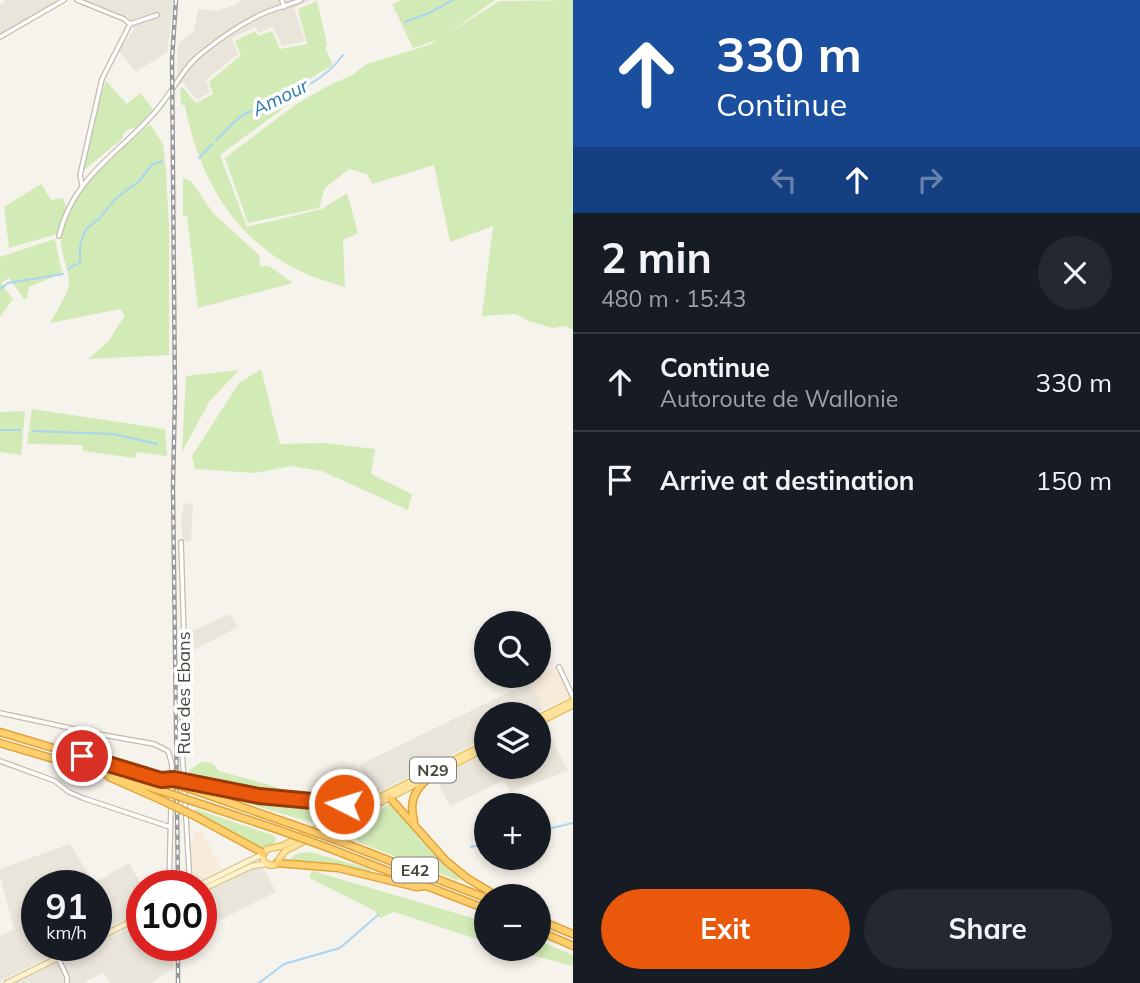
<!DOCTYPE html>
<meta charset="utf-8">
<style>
body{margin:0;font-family:Mulish,sans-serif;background:#242831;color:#f1f3f6;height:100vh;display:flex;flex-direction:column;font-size:26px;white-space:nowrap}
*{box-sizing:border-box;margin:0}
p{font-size:23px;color:#9ea1a6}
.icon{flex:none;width:38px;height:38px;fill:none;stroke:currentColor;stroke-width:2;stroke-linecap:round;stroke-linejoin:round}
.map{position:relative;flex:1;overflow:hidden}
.drawer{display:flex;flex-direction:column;background:#171b24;width:567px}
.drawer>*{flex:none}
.top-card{background:#1a4fa0;color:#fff;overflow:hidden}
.fabs{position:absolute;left:474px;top:611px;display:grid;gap:14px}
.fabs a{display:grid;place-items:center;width:77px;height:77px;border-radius:50%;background:#171b24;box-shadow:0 4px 10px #0003;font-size:35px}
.speed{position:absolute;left:21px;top:870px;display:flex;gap:14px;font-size:35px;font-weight:700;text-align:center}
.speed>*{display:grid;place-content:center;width:91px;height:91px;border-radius:50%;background:#171b24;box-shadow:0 4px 10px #0003;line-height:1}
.speed small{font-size:18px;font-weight:400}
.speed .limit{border:10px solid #d22;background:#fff;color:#111}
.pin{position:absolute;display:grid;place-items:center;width:60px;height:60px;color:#fff;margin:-30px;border:4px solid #fff;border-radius:50%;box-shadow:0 2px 7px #0007}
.me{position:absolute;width:77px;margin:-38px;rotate:275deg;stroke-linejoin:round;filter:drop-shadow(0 0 5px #0008)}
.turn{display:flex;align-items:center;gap:24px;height:147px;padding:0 28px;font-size:32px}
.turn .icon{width:91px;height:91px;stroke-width:2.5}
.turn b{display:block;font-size:49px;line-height:60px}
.lanes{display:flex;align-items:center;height:66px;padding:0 28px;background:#0003;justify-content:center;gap:35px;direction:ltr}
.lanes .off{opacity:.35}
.round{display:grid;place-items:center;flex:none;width:74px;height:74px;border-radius:37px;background:#242831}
.overview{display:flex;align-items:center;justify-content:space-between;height:119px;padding:0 28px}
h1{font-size:42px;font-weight:700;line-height:52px}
.action{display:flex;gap:14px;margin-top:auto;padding:14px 28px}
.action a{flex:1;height:80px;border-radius:42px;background:#ea580c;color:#fff;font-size:28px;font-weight:700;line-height:80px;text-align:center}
.action a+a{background:#242831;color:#f1f3f6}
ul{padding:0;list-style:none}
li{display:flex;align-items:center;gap:21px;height:98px;padding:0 28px;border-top:2px solid #363941}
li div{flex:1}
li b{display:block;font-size:26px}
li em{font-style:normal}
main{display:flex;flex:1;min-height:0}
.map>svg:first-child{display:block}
.residential{fill:#eae5da}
.commercial{fill:#f7ead8}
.green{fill:#d2eab5}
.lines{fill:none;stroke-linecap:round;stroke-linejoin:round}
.stream{stroke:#a9d4f2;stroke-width:2}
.street-casing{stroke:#c2bbae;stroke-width:6}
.secondary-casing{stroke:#d6c79b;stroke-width:7}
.primary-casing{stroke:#e6c16a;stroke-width:8}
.highway-casing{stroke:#e0a43c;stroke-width:9}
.street{stroke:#fff;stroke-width:3.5}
.secondary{stroke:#fff3cd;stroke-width:4.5}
.primary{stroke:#ffe39c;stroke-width:5}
.highway{stroke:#ffcf6e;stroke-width:6}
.rail-casing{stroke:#9a9a9a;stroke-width:4.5}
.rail{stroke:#fff;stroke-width:2;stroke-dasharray:5;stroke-linecap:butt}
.highway-bridge-casing{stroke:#e0a43c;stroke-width:9;stroke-linecap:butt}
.highway-bridge{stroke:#ffcf6e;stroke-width:6}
.route-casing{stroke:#983908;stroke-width:18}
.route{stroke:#ea580c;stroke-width:12}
.labels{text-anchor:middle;stroke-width:7;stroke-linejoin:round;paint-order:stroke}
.shield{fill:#fff;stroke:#817c74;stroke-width:2}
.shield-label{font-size:16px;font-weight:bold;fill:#4b4439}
.street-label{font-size:18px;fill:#4b4439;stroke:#fff}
.water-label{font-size:19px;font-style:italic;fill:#2e7ab2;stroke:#fff}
</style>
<main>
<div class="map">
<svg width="573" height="983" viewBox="0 0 573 983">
<rect width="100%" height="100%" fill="#f6f3ec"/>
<!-- residential -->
<path class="residential" d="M 4,0 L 58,0 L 0,34 L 0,5 L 4,3 Z
M 75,0 L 174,0 L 167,52 L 136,72 L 119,51 L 134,29 L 129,18 Z
M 239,0 L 311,0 L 294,8 L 305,41 L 282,46 L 273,27 L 259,33 L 255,27 L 232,38 L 238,54 L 206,80 L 210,92 L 197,100 L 182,82 L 179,86 L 177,75 L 178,43 L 194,31 L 198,9 L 217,11 L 239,3 Z
M 184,503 L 193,504 L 191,541 L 183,541 L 181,520 Z
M 230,614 L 238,627 L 186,654 L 185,634 Z
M 530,682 L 544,709 L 534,714 L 486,714 L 486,738 L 373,795 L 359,765 Z
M 544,724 L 568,771 L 510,792 L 504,780 L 450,806 L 436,779 L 486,753 L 486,766 L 539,766 L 539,727 Z
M 70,844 L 94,883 L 129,863 L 142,886 L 142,911 L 96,933 L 96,886 L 37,886 L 37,945 L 73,945 L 0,981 L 0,936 L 14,929 L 0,877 L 0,869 Z
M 262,865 L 276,892 L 204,928 L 201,922 L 201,895 Z
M 142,922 L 142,945 L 173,945 L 173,969 L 150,983 L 110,983 L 103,973 L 86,981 L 87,983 L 14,983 Z"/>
<!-- commercial -->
<path class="commercial" d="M 556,666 L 571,696 L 544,709 L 530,682 L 531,677 L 539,676 Z
M 202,830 L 221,869 L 196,882 L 190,879 L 189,844 L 193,842 L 193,834 Z"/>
<!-- green -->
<path class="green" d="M 402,0 L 495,0 L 448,34 L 499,1 L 573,0 L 573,330 L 566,326 L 552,328 L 529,321 L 516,314 L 482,316 L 493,226 L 450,242 L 434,165 L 372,184 L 367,174 L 349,169 L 325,188 L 319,208 L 248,223 L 225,158 L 295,105 L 328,86 L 352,75 L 367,64 L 429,45 L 440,39 L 413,48 L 392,4 Z
M 317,1 L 327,44 L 325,47 L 333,65 L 291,90 L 292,102 L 220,155 L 247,227 L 322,209 L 347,193 L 358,233 L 343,240 L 345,287 C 332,283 317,279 304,273 C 234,240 200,180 185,106 L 181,104 L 180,90 L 182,87 L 196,103 L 213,94 L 209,82 L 241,55 L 235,41 L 255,31 L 258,36 L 272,31 L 280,49 L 307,44 L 298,9 Z
M 106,81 L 127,104 L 140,93 L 153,109 L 138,127 L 127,130 L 123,134 L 123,138 L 84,170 L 100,98 Z
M 150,124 L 163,144 L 166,171 L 169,227 L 169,355 L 88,359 L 108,342 L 125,315 L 120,309 L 50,323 C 55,314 68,294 69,284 C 70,273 61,255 61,242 C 63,195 118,153 150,124 Z
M 183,178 L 191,181 L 213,213 L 259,255 L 260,266 L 269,266 L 293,283 L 198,308 L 187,216 L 183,216 Z
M 41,184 L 51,200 L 63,198 L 66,207 L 57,234 L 9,248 L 4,207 Z
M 55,239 L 62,273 L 29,287 L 27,298 L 24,299 L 9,278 L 1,283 L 13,299 L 0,317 L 0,257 Z
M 261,369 L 280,444 L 324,443 L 375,449 L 371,474 L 412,494 L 408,510 L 322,471 L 291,466 L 255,473 L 195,469 L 192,456 L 239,383 Z
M 239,370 L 209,402 L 182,452 L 186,376 Z
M 32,409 L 165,429 L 167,456 L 137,452 L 135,458 L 83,451 L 83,445 L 27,444 Z
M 25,411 L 21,455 L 0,452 L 0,412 Z
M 201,762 L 212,763 L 219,771 L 273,786 L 296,796 L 223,787 L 188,777 L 190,770 Z
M 227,794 L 335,805 C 335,816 322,819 313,823 L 227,797 Z
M 392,803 L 430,849 L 459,875 L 460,879 L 457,880 L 358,842 L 351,833 L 351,828 L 355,823 Z
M 196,809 L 272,835 L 276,838 L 274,844 L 262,849 L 195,814 Z
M 310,852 L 370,869 L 371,871 L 366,872 L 291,862 L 289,860 L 296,854 Z
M 313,871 L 486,922 L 486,942 L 394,912 L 380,918 L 375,911 L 311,879 L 309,875 Z
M 539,941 L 573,955 L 573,966 L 508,949 L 539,948 Z"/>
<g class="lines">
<!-- stream -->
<path class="stream" d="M 405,22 L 429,13 L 453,0
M 216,140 C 225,132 235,119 245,114 C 280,98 320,87 343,55
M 199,158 L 212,144
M 68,269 L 80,262 L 80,245 L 86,229 L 99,219 L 115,199 L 138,182 L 152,165 L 162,161
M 0,289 L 8,283 L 63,274
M 0,430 L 20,430
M 33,431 L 113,434 L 157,444
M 539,831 L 573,823
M 471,847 L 486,843
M 259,983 L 284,964 L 340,948 L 378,915"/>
<!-- street casing -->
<g class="street-casing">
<path id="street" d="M 77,0 L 124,19 L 130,24 L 157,15
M 282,0 L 284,7
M 0,37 L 64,0
M 82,185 L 80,175 L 102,79 L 130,24
M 59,236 C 73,176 119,154 156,111 C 172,93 183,67 202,53 C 218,40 238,26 256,17 C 270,9 287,6 301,0
M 181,542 L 184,638 L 182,749 L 190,886
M 559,667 L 573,697
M 0,713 L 98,734 L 154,744 L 168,751 L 172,765 L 169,886
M 0,761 L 55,781 L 69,792 L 83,798 L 170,827
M 58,958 L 67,977 L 67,983"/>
</g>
<!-- secondary casing -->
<g class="secondary-casing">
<path id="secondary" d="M 198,886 L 263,854
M 201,890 L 252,866 L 265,864
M 96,939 L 142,916
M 7,983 L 84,945"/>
</g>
<!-- primary casing -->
<g class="primary-casing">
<path id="primary" d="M 539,718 L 573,701
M 539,722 L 573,705
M 486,744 L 282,846 L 267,849 L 262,856 L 264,862 L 269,865 L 275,865 L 285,851 L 486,748"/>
</g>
<!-- highway casing -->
<g class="highway-casing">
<path id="highway" d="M 0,732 L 161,780
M 0,743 L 162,791
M 109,777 L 161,800
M 196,785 C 245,795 326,811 375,798
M 196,791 L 291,824
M 390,798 L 446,861 L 467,878 L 497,896
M 195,802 L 279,830
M 195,816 L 263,853
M 414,821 C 409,802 414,790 429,778
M 339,841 L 486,898
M 326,847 L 486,909
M 277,863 L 338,868 L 416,887 L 427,886
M 539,920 L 573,934
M 539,931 L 573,946"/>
</g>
<!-- street -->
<use href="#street" class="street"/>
<!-- secondary -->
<use href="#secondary" class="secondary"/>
<!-- primary -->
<use href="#primary" class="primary"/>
<!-- highway -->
<use href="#highway" class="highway"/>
<!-- rail casing -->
<g class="rail-casing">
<path id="rail" d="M 176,0 L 172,59 L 175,395 L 173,488 L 178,886
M 178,983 L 178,945"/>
</g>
<!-- rail -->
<use href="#rail" class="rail"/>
<!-- highway-bridge casing -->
<g class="highway-bridge-casing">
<path id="highway-bridge" d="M 161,780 L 196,791
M 167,780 L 196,785
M 162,791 L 195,802
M 161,800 L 195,816
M 291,824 L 339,841
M 279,830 L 326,847"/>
</g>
<!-- highway-bridge -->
<use href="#highway-bridge" class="highway-bridge"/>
</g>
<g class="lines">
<!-- route casing -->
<g class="route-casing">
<path id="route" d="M 82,756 L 161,780 L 174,779 L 259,796 L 344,804"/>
</g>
<!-- route -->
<use href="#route" class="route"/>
</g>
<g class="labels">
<!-- shield labels -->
<g class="shield">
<rect x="410" y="757.5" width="46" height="25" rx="5"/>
<rect x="392" y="857.5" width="46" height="25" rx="5"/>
</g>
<g class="shield-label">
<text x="433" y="776">N29</text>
<text x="415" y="876">E42</text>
</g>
<!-- street labels -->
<g class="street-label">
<text transform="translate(184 693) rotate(-90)" y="6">Rue des Ebans</text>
</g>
<!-- water labels -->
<g class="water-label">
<text transform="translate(280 97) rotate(-26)" y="7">Amour</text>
</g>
</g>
</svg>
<div class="fabs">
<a><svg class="icon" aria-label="search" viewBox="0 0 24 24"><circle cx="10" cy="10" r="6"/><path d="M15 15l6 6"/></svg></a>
<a><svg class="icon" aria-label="layers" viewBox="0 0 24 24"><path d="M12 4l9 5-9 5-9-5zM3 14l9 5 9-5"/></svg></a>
<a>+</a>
<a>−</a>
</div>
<div class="speed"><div>91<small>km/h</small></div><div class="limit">100</div></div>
<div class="pin" style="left:82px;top:756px;background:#d93025"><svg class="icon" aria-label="arrive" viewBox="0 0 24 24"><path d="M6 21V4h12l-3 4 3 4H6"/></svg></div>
<svg class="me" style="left:344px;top:804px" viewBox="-20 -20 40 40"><circle r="17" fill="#ea580c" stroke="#fff" stroke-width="3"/><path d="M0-11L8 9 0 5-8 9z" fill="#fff"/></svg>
</div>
<section class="drawer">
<div class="top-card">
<div class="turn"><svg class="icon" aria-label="ahead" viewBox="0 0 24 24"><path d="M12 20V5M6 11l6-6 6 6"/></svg><div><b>330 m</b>Continue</div></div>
<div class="lanes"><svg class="icon off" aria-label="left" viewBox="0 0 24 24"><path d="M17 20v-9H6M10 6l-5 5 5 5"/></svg><svg class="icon" aria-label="ahead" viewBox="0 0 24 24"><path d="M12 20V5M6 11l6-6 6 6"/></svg><svg class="icon off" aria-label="right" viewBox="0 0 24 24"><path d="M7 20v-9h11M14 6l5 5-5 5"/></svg></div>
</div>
<div class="overview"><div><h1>2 min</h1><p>480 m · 15:43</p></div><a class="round"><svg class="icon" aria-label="close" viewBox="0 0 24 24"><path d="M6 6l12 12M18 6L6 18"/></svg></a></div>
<ul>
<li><svg class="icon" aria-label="ahead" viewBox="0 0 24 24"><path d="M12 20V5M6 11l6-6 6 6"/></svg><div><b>Continue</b><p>Autoroute de Wallonie</p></div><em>330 m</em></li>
<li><svg class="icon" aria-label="arrive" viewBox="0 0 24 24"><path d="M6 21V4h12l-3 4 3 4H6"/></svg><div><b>Arrive at destination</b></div><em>150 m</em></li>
</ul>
<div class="action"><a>Exit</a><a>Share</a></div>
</section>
</main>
